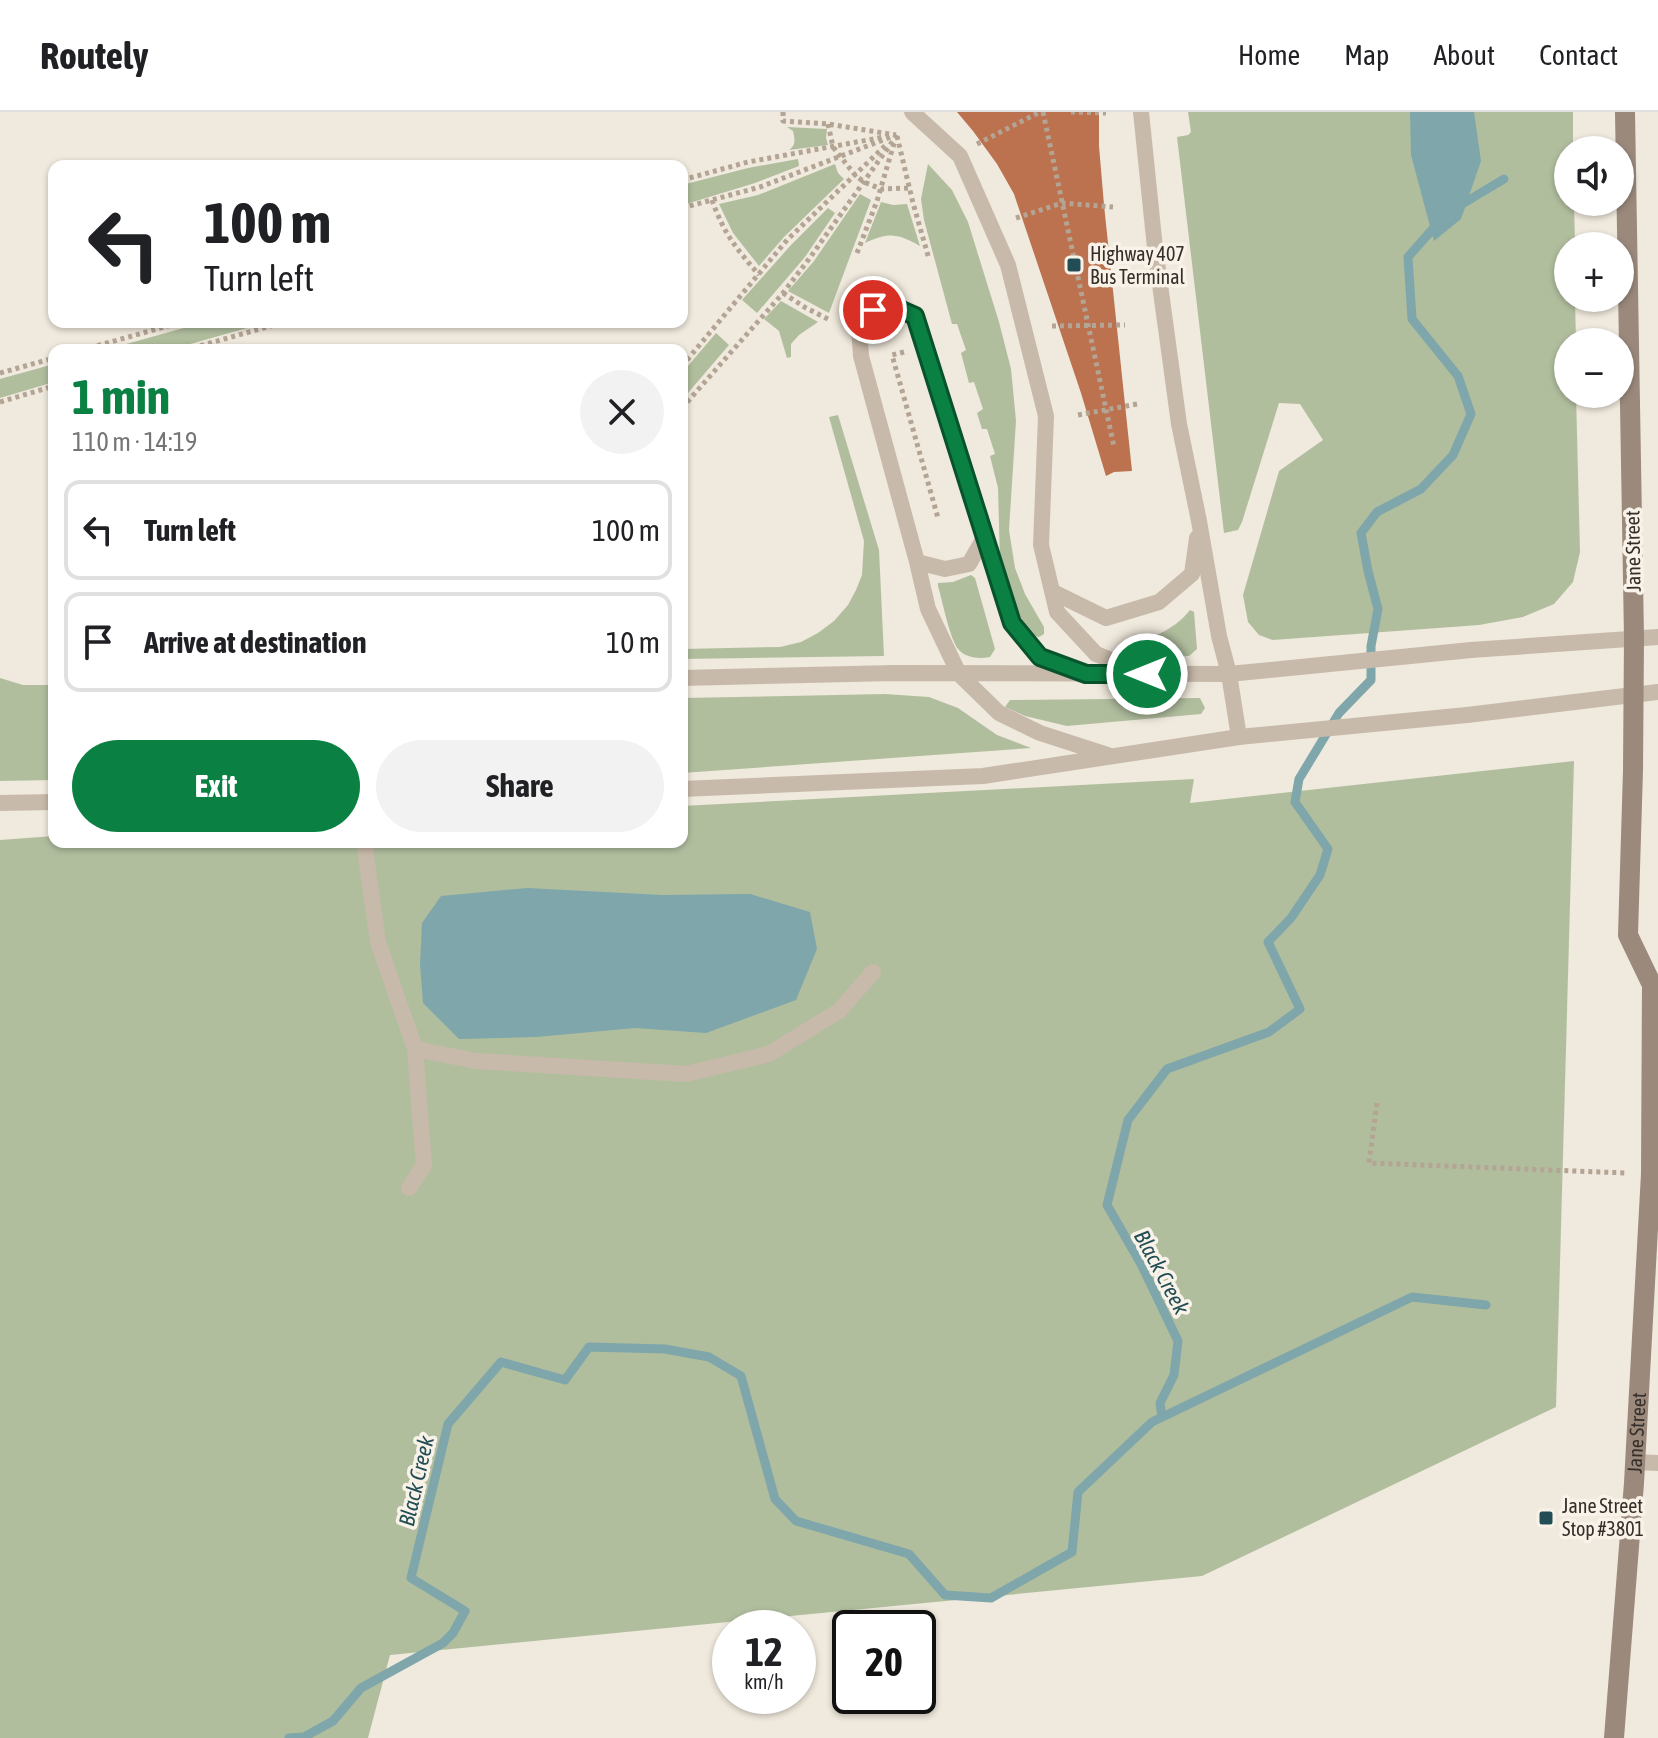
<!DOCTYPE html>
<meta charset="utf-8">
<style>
body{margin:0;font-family:"Asap Condensed",sans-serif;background:#f2f2f2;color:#202124;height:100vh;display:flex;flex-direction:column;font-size:30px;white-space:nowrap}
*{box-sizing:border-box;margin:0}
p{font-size:26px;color:#757577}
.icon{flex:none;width:44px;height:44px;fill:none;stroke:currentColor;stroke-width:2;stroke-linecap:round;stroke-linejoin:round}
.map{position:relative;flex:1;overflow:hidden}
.side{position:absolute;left:48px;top:232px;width:640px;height:504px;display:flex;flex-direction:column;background:#fff;border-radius:16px;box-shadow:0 2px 6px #0004}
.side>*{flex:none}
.hud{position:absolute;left:48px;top:48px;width:640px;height:168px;border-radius:16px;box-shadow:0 2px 6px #0004;background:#fff;color:#202124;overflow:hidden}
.controls{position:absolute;left:1554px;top:24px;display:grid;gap:16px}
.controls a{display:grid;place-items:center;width:80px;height:80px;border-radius:50%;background:#fff;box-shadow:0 2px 6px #0004;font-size:40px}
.speed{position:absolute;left:712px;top:1498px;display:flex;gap:16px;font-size:40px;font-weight:700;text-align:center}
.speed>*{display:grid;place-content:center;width:104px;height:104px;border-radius:50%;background:#fff;box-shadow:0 2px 6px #0004;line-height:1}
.speed small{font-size:20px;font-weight:400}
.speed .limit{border:4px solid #111;border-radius:12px;background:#fff;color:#111}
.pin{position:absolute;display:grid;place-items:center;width:68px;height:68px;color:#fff;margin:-34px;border:4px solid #fff;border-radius:50%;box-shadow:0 2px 8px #0007}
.me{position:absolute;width:88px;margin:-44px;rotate:270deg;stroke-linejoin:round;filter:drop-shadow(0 0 6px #0008)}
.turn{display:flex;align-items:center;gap:28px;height:168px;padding:0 24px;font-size:36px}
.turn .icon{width:104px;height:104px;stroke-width:2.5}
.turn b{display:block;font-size:56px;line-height:68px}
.round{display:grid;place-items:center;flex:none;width:84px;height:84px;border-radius:42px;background:#f2f2f2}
.overview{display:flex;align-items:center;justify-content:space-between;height:136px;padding:0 24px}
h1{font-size:48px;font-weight:700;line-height:60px;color:#0b8043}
.action{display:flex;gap:16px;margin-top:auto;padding:16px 24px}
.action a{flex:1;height:92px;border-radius:48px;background:#0b8043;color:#fff;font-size:32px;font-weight:700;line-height:92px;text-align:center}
.action a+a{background:#f2f2f2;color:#202124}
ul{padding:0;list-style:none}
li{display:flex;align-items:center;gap:24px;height:100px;margin:0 16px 12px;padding:0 8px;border:4px solid #e0e0e0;border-radius:16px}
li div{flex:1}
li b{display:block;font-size:30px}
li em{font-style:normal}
header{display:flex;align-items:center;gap:48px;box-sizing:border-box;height:112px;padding:0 40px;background:#fff;border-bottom:2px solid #e0e0e0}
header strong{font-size:38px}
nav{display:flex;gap:44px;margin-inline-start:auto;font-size:28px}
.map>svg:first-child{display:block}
.green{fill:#b1be9e}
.water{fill:#7ea6ab}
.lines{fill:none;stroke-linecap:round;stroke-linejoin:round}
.stream{stroke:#7ea6ab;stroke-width:9}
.building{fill:#bc714f}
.path{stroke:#b3a494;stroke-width:5;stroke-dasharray:4 4;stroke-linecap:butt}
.service{stroke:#c8baaa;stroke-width:16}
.secondary{stroke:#9b897c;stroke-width:20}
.service-bridge{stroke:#c8baaa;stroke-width:16}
.route-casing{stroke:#07532c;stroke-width:20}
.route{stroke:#0b8043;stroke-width:14}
.poi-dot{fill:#224d54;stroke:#f8f2e9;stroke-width:3}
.labels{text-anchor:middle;stroke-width:7;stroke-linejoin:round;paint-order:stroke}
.poi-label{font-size:20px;fill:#362e29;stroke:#f8f2e9;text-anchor:start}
.street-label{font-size:20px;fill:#362e29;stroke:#f8f2e9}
.water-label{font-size:22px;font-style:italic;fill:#224d54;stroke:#f8f2e9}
</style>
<header>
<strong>Routely</strong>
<nav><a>Home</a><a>Map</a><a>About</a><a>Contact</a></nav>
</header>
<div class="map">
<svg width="1658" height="1626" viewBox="0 0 1658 1626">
<rect width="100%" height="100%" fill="#f0e9dd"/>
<!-- green -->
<path class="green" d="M 1188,0 L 1573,0 L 1573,38 L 1568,38 L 1568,90 L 1574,90 L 1575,134 L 1568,134 L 1568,186 L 1575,186 L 1576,230 L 1568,230 L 1568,282 L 1576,282 L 1580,440 L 1573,470 L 1554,492 L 1523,505 L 1479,513 L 1273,528 L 1259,523 L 1248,510 L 1243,483 L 1279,359 L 1323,328 L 1300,292 L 1279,291 L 1242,410 L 1238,418 L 1224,421 L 1177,25 L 1188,23 L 1191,20 Z
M 787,15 L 827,17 L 826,26 L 828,33 L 789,38 C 796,33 795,27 793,19 Z
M 798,47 L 799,54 L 755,71 L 683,93 L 682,73 L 748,56 Z
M 835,52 L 838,61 L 844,67 L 784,125 L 759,154 L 733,121 L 719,92 L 758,83 Z
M 928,52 L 952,78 L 968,110 L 999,210 L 1011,257 L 1016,309 L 1009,418 L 1015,456 L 1025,482 L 1044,515 L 1044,522 L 1039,525 L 1034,524 L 1016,499 L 1000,449 L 998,376 L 990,344 L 995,342 L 987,317 L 982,317 L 977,301 L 983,297 L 974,270 L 969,271 L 961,241 L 966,238 L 957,212 L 952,212 L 924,108 L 921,87 Z
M 860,82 L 871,88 L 829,201 L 788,179 L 814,149 Z
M 881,90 L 893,93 L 907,92 L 920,134 C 898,121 888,120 865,131 Z
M 828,96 L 835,101 L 805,145 L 757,201 L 742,188 L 791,133 Z
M 781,189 L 818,210 L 799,223 L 791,232 L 791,245 L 787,246 L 779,219 L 764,207 Z
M 205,210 L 268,210 L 169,238 L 105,238 Z
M 716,221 L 729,233 L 682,288 L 682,261 Z
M 54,252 L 54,270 L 0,286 L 0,267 Z
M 838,303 L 879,438 L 884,544 L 682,547 L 682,537 L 780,535 L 801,530 L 818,521 L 834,509 L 848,493 L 856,478 L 862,463 L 864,429 L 829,305 Z
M 971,463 L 975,466 L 995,537 L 990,545 C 980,547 966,546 959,538 C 950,529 942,487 938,474 L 938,471 L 953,470 Z
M 1190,498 L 1194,500 L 1197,537 L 1189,544 L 1154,543 L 1120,532 C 1145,530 1174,519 1190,498 Z
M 0,566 L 23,573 L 54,573 L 54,668 L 0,669 Z
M 885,582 L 929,585 L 958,596 L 997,623 L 1031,636 L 682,661 L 682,586 Z
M 1200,586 L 1205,596 L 1201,602 L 1067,614 L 1025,604 L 1005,595 L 1010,588 Z
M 1574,649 L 1556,1295 L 1202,1464 L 390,1543 L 368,1626 L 0,1626 L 0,728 L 54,724 L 54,730 L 682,730 L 682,694 L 1194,667 L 1190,691 Z"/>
<!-- water -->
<path class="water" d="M 1410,0 L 1474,0 L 1481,49 L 1461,107 L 1434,129 L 1411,43 Z
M 527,776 L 662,783 L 750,782 L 810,800 L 817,837 L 796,888 L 706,921 L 635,916 L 536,925 L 459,927 L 423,891 L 420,852 L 422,811 L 441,784 Z"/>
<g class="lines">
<!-- stream -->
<path class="stream" d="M 1459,94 L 1504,67
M 1162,1305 L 1160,1291 L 1174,1263 L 1178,1229 L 1141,1152 L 1107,1093 L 1128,1008 L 1167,957 L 1269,920 L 1300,897 L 1268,830 L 1291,806 L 1320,763 L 1328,737 L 1295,690 L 1299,667 L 1339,601 L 1371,568 L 1371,534 L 1378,497 L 1368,459 L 1361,421 L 1377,400 L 1421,377 L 1453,343 L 1471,302 L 1458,264 L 1412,207 L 1408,145 L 1438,111
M 289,1626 L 304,1625 L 333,1609 L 361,1576 L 443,1531 L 453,1521 L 465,1499 L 411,1466 L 448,1312 L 501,1250 L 565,1268 L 589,1235 L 665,1237 L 709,1245 L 741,1264 L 775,1387 L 796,1409 L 909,1442 L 945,1483 L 991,1486 L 1072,1440 L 1078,1380 L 1152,1310 L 1412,1185 L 1486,1193"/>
</g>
<!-- building -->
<path class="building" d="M 957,0 L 1099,0 L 1099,34 L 1104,93 L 1132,359 L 1114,360 L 1106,364 L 1081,281 L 1014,82 L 997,52 L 973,19 Z"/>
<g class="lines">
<!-- path -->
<path class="path" d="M 783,0 L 783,9 L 828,12 L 896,23
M 1043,0 L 1114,335
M 1071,0 L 1106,1
M 828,12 L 833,35 L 855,63 L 864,70 L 881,77 L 910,76
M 897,24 L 913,91 L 929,147
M 977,32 L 1040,0
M 682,68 L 748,50 L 884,25
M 712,88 C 724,122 736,136 759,163
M 682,96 L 760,75 L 896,23
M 1016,106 L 1062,91 L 1113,95
M 857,141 L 877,89 L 895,28
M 783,181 L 806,196 L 830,208
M 1052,214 L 1125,213
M 82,238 L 182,210
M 185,238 L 285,210
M 904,240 L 892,243 L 938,406
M 682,254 L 787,128 L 887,32
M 0,261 L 54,246
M 0,290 L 54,274
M 682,296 L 783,181 L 809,147 L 897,23
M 1078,303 L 1137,292
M 1377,991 L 1369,1051 L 1626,1061"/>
<!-- service -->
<path class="service" d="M 912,0 L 960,44 L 1008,153 L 1046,304 L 1041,433 L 1057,500 L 1096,542 L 1147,562
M 917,450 L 945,457 L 969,452 L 984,426
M 1053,480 L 1106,506 L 1159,490 L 1192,462 L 1197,426
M 1471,538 L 1658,525
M 1086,562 L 1040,545 L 1012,511 L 915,204 L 890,193 L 873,198 L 859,217 L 861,244 L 917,450 L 928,497 L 959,562 L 999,601 L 1040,621 L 1108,643
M 682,566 L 894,561 L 1229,562
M 1467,603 L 1658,580
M 682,677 L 983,664 L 1239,625 L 1229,562 L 1219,524 L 1199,409 L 1179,312 L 1155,136 L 1141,0
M 0,691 L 54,690
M 364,730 L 378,830 L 415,937 L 476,949 L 686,962 L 769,942 L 839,899 L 873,860
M 409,1076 L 424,1053 L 415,937
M 1635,1350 L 1658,1351"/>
<!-- secondary -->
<path class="secondary" id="s1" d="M 1614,1626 L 1634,1371 L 1651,1062 L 1652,873 L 1628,823 L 1633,658 L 1634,526 L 1625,0"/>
<!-- service-bridge -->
<path class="service-bridge" d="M 1229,562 L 1471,538
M 1239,625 L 1467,603"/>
</g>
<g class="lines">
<!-- route casing -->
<g class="route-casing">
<path id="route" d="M 873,198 L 890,193 L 915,204 L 1012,511 L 1040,545 L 1086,562 L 1147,562"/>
</g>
<!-- route -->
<use href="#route" class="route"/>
</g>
<!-- markers -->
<g class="poi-dot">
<rect x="1066" y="145" width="16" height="16" rx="4"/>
<rect x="1538" y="1398" width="16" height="16" rx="4"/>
</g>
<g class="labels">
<!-- poi labels -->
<g class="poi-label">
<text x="1090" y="149">Highway 407<tspan x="1090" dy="23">Bus Terminal</tspan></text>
<text x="1562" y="1401">Jane Street<tspan x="1562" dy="23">Stop #3801</tspan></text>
</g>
<!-- street labels -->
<g class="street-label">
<text transform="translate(1633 439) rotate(-91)" y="7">Jane Street</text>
<text dy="7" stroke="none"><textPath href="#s1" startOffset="306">Jane Street</textPath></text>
</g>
<!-- water labels -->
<g class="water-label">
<text transform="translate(1162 1160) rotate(62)" y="8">Black Creek</text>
<text transform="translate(416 1369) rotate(-77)" y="8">Black Creek</text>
</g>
</g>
</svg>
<div class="controls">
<a><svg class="icon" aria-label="sound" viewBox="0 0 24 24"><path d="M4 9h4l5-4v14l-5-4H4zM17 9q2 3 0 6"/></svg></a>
<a>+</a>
<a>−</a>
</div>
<div class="speed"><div>12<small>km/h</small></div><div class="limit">20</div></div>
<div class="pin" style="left:873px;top:198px;background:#d93025"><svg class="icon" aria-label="arrive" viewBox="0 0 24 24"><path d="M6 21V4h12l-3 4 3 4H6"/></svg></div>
<svg class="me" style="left:1147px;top:562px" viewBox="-20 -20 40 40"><circle r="17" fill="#0b8043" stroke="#fff" stroke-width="3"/><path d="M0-11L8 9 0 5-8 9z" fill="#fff"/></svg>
<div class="hud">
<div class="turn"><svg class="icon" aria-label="left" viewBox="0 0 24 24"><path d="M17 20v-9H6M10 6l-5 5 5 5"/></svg><div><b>100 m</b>Turn left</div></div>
</div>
<section class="side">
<div class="overview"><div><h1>1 min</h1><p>110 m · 14:19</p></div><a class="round"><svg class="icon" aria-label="close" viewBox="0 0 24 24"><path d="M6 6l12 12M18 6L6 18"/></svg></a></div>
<ul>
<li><svg class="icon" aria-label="left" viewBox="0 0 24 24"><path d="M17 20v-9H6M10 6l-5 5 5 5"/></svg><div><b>Turn left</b></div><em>100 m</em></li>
<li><svg class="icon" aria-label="arrive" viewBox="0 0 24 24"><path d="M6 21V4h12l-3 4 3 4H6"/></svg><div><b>Arrive at destination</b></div><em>10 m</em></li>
</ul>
<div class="action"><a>Exit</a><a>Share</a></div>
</section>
</div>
